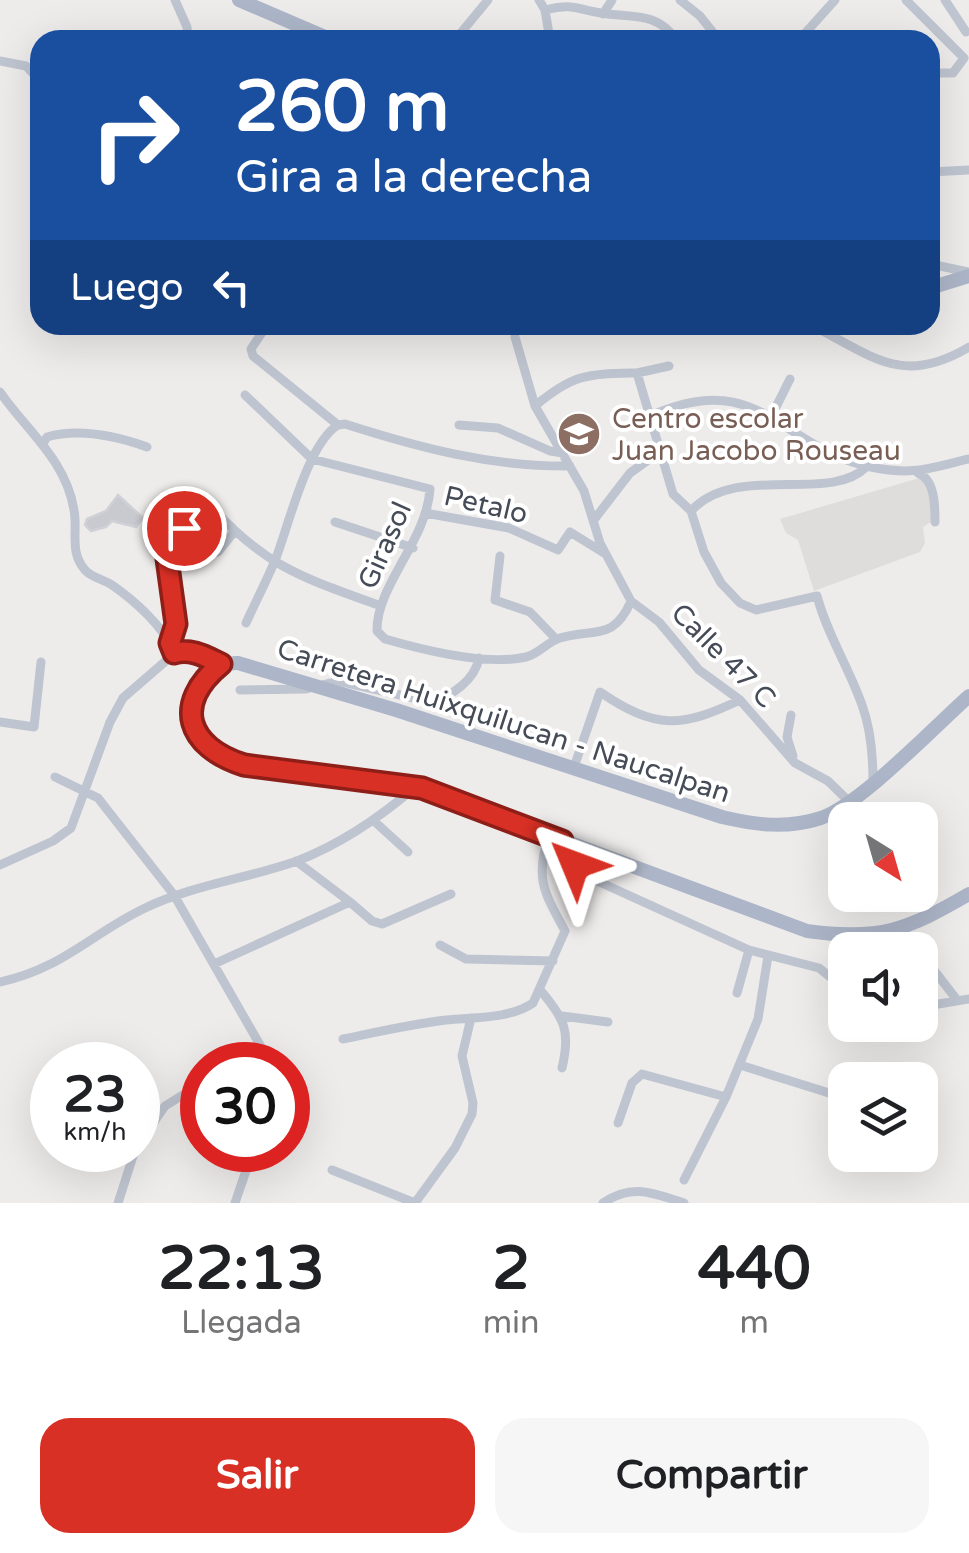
<!DOCTYPE html>
<html lang="es">
<style>
body{margin:0;font-family:"Varela Round",sans-serif;background:#f6f6f6;color:#202124;height:100vh;display:flex;flex-direction:column;font-size:38px;white-space:nowrap}
*{box-sizing:border-box;margin:0}
p{font-size:32px;color:#757577}
.icon{flex:none;width:55px;height:55px;fill:none;stroke:currentColor;stroke-width:2;stroke-linecap:round;stroke-linejoin:round}
.map{position:relative;height:1203px;overflow:hidden}
.side{display:flex;flex-direction:column;background:#fff;flex:1}
.side>*{flex:none}
.guide{position:absolute;left:30px;top:30px;width:910px;height:305px;border-radius:30px;box-shadow:0 10px 40px #0002;background:#1a4fa0;color:#fff;overflow:hidden}
.needle{width:65px;rotate:143deg}
.buttons{position:absolute;left:828px;top:802px;display:grid;gap:20px}
.buttons a{display:grid;place-items:center;width:110px;height:110px;border-radius:20px;background:#fff;box-shadow:0 10px 40px #0002;font-size:50px}
.speed{position:absolute;left:30px;top:1042px;display:flex;gap:20px;font-size:50px;font-weight:700;text-align:center}
.speed>*{display:grid;place-content:center;width:130px;height:130px;border-radius:50%;background:#fff;box-shadow:0 10px 40px #0002;line-height:1}
.speed small{font-size:25px;font-weight:400}
.speed .limit{border:15px solid #d22;background:#fff;color:#111}
.pin{position:absolute;display:grid;place-items:center;width:85px;height:85px;color:#fff;margin:-42px;border:5px solid #fff;border-radius:50%;box-shadow:0 2px 10px #0007}
.me{position:absolute;width:110px;margin:-55px;rotate:314deg;stroke-linejoin:round;filter:drop-shadow(0 0 8px #0008)}
.turn{display:flex;align-items:center;gap:35px;height:210px;padding:0 40px;font-size:45px}
.turn .icon{width:130px;height:130px;stroke-width:2.5}
.turn b{display:block;font-size:70px;line-height:85px}
.then{display:flex;align-items:center;height:95px;padding:0 40px;background:#0003;gap:20px;font-size:38px}
.eta{display:flex;justify-content:space-evenly;align-items:center;height:170px;text-align:center}
.eta b{font-size:60px;font-weight:700;line-height:70px}
.action{display:flex;gap:20px;margin-top:auto;padding:20px 40px}
.action a{flex:1;height:115px;border-radius:30px;background:#d93025;color:#fff;font-size:40px;font-weight:700;line-height:115px;text-align:center}
.action a+a{background:#f6f6f6;color:#202124}
.map>svg:first-child{display:block}
.education{fill:#dfdddc}
.building{fill:#c9c9d0;stroke:#d0d0d7;stroke-width:2.5}
.lines{fill:none;stroke-linecap:round;stroke-linejoin:round}
.minor{stroke:#bfc5d0;stroke-width:9}
.primary{stroke:#adb6c8;stroke-width:14}
.route-casing{stroke:#8d1f18;stroke-width:25}
.route{stroke:#d93025;stroke-width:18}
.labels{text-anchor:middle;stroke-width:8;stroke-linejoin:round;paint-order:stroke}
.education-label{font-size:28px;fill:#785e54;stroke:#fff;text-anchor:start}
.street-label{font-size:28px;fill:#454c57;stroke:#fff}
</style>
<div class="map">
<svg width="969" height="1203" viewBox="0 0 969 1203">
<rect width="100%" height="100%" fill="#eeeceb"/>
<!-- education -->
<path class="education" d="M 926,476 L 935,519 L 923,527 L 925,543 L 920,552 L 814,591 L 798,540 L 786,533 L 780,519 Z"/>
<!-- building -->
<path class="building" d="M 118,495 L 143,518 L 136,527 L 112,521 L 106,527 L 91,531 L 85,525 L 87,519 L 106,511 Z"/>
<g class="lines">
<!-- minor -->
<path class="minor" d="M 175,0 L 187,27 L 188,40
M 539,0 L 545,10 L 550,40
M 680,0 L 700,16 L 719,40
M 906,0 L 964,58 L 953,73 L 937,73 L 930,83
M 945,0 L 966,32
M 545,10 C 574,3 575,9 601,13 C 630,18 658,11 676,40
M 603,14 L 612,0
M 146,38 L 188,38
M 455,40 L 488,0
M 799,40 L 835,0
M 0,61 L 26,66 L 40,81
M 930,172 L 969,170
M 930,264 L 969,272
M 267,325 L 251,349 L 253,356 L 338,425
M 811,325 C 873,356 902,387 969,347
M 515,337 L 535,406 L 584,491 L 600,543 L 631,601 L 659,622 L 699,670 L 740,700 L 795,763 L 828,781 L 868,820
M 669,366 L 637,373 L 673,494 L 691,511 L 704,552 L 721,583 L 740,603 L 756,610 L 817,596 C 827,634 849,668 862,705 C 871,729 873,757 873,782
M 0,392 C 27,431 66,460 74,510 C 78,531 69,552 85,570 C 92,578 103,579 112,585 C 135,601 163,626 175,653 L 194,652 L 221,664
M 245,395 L 312,459 L 430,489 C 427,540 376,586 377,631 L 385,639 C 423,650 486,666 526,657 C 539,654 547,642 560,638 C 595,628 614,641 631,601
M 535,406 C 574,373 588,374 637,373
M 772,415 L 790,379
M 650,416 C 761,366 779,448 871,467 C 913,476 929,468 969,459
M 459,425 L 498,428 L 550,451 L 563,453
M 44,442 L 47,437 C 79,428 116,436 147,447
M 918,473 C 935,480 935,505 935,522
M 207,502 C 265,567 301,577 381,606
M 691,511 C 736,462 830,504 866,467
M 425,513 L 509,528 L 558,550 L 570,532 L 604,553
M 593,521 L 630,473 L 662,450
M 335,522 L 413,548
M 500,556 L 495,600 L 530,612 L 556,639
M 246,623 C 256,601 267,580 276,558 C 289,524 308,443 338,425 L 345,424 C 420,448 492,467 570,466
M 170,643 C 184,612 148,538 181,527 L 208,550 L 218,552 L 234,532
M 240,690 L 306,689 L 338,681 L 431,702 C 452,696 475,680 479,658
M 791,715 L 787,737 L 793,756
M 0,722 L 34,727 L 41,662
M 573,770 L 600,692 C 656,730 681,728 740,700
M 55,777 L 98,798 L 174,895 L 264,1052 L 265,1065
M 374,821 L 408,852
M 562,841 C 565,860 579,871 595,880 L 749,950 L 819,968 L 845,989
M 0,865 L 53,841 L 71,828 L 110,722 L 123,698 L 175,653
M 350,902 L 372,921 L 382,924 L 451,894
M 440,945 L 466,959 L 553,961
M 214,964 L 350,902 L 296,861
M 930,965 L 957,1000
M 0,982 C 61,969 90,935 143,909 C 192,885 246,879 297,861 C 341,844 379,818 414,788
M 541,991 C 564,1018 571,1031 562,1068
M 737,993 L 749,950
M 920,1007 L 969,999
M 562,1016 L 608,1022
M 343,1039 C 377,1032 412,1024 446,1020 C 474,1017 510,1019 533,1003 L 565,931 C 545,894 534,878 549,836
M 238,1065 L 264,1052
M 740,1065 L 845,1098
M 618,1123 L 632,1083 L 642,1074 L 726,1097
M 138,1145 L 165,1106 L 202,1083
M 332,1170 L 415,1203
M 684,1180 L 726,1097 L 758,1019 L 768,956
M 118,1203 L 135,1150
M 235,1203 L 253,1150
M 415,1203 L 455,1148 L 472,1114 L 473,1103 L 462,1056 L 471,1018
M 603,1203 C 632,1183 653,1193 684,1203"/>
<!-- primary -->
<path class="primary" d="M 239,0 L 332,40
M 930,288 L 969,276
M 969,696 C 934,727 861,804 821,818 C 787,829 756,825 722,817 L 396,710 L 238,663 C 199,662 180,711 202,741 C 213,755 228,759 244,765 L 422,788 L 807,931 C 880,941 907,930 969,894"/>
</g>
<g class="lines">
<!-- route casing -->
<g class="route-casing">
<path id="route" d="M 184,528 L 174,529 L 165,544 L 176,624 L 170,643 L 174,653 C 191,648 206,657 221,664 C 172,704 187,747 244,765 L 422,788 L 562,841 L 564,854 L 575,865"/>
</g>
<!-- route -->
<use href="#route" class="route"/>
</g>
<!-- icons -->
<defs>
<g id="school-disc" transform="scale(2.25)"><circle r="9.5" fill="#8d6e63" stroke="#fff"/><path d="M0-5L7-2L0 1L-7-2ZM-4 1L0 2.5L4 1V4Q0 6-4 4Z" fill="#fff"/></g>
</defs>
<g fill-rule="evenodd">
<use href="#school-disc" x="579" y="434"/>
</g>
<g class="labels">
<!-- education labels -->
<g class="education-label">
<text x="612" y="428">Centro escolar<tspan x="612" dy="32">Juan Jacobo Rouseau</tspan></text>
</g>
<!-- street labels -->
<g class="street-label">
<text transform="translate(486 504) rotate(13)" y="10">Petalo</text>
<text transform="translate(384 545) rotate(-66)" y="10">Girasol</text>
<text transform="translate(724 655) rotate(45)" y="10">Calle 47 C</text>
<text transform="translate(504 720) rotate(18)" y="10">Carretera Huixquilucan - Naucalpan</text>
</g>
</g>
</svg>
<div class="buttons">
<a><svg class="needle" viewBox="-14 -14 28 28"><path d="M0-13l5 13h-10z" fill="#e53935"/><path d="M0 13l5-13h-10z" fill="#757577"/></svg></a>
<a><svg class="icon" aria-label="sound" viewBox="0 0 24 24"><path d="M4 9h4l5-4v14l-5-4H4zM17 9q2 3 0 6"/></svg></a>
<a><svg class="icon" aria-label="layers" viewBox="0 0 24 24"><path d="M12 4l9 5-9 5-9-5zM3 14l9 5 9-5"/></svg></a>
</div>
<div class="speed"><div>23<small>km/h</small></div><div class="limit">30</div></div>
<div class="pin" style="left:184px;top:528px;background:#d93025"><svg class="icon" aria-label="arrive" viewBox="0 0 24 24"><path d="M6 21V4h12l-3 4 3 4H6"/></svg></div>
<svg class="me" style="left:575px;top:865px" viewBox="-20 -20 40 40"><path d="M0-17L14 15 0 8-14 15z" fill="#d93025" stroke="#fff" stroke-width="4"/></svg>
<div class="guide">
<div class="turn"><svg class="icon" aria-label="right" viewBox="0 0 24 24"><path d="M7 20v-9h11M14 6l5 5-5 5"/></svg><div><b>260 m</b>Gira a la derecha</div></div>
<div class="then">Luego<svg class="icon" aria-label="left" viewBox="0 0 24 24"><path d="M17 20v-9H6M10 6l-5 5 5 5"/></svg></div>
</div>
</div>
<section class="side">
<div class="eta">
<div><b>22:13</b><p>Llegada</p></div>
<div><b>2</b><p>min</p></div>
<div><b>440</b><p>m</p></div>
</div>
<div class="action"><a>Salir</a><a>Compartir</a></div>
</section>
